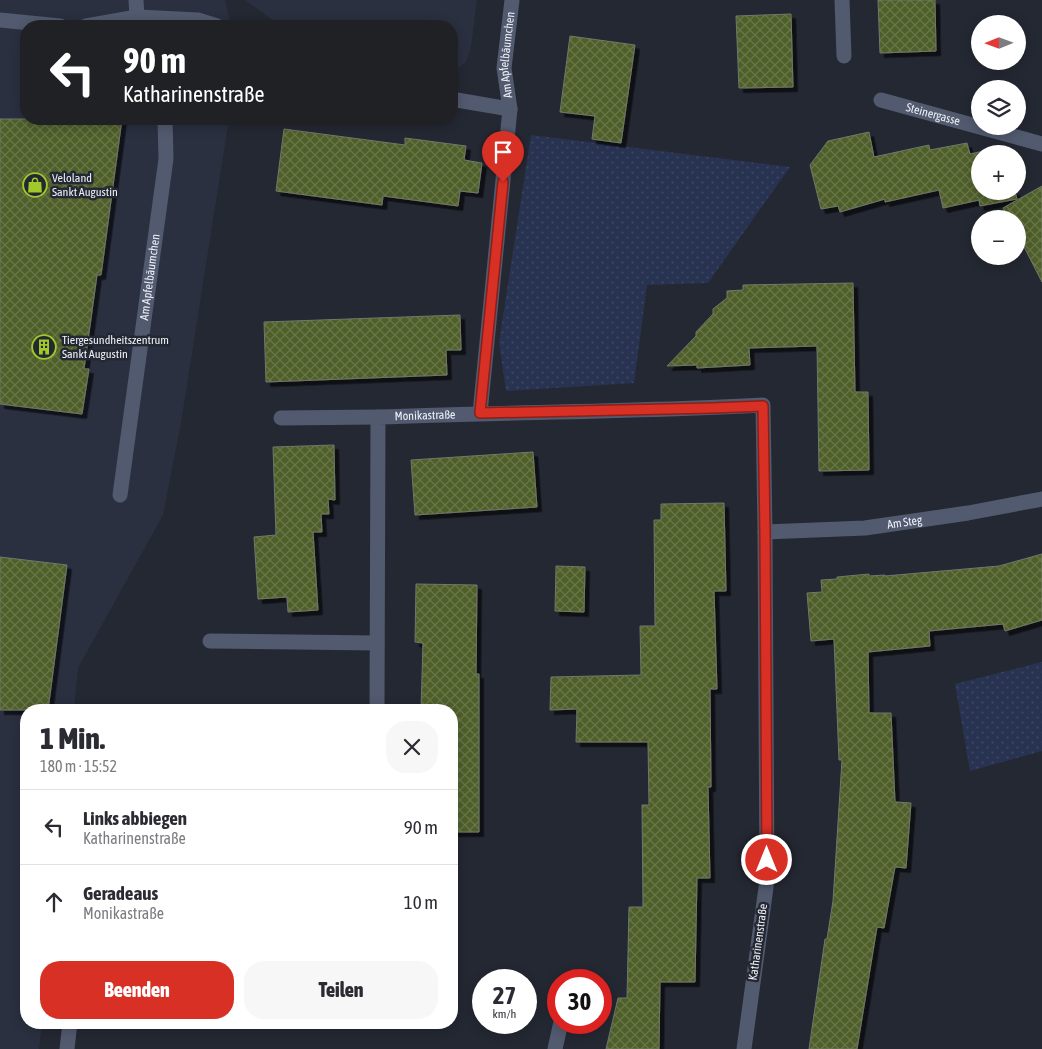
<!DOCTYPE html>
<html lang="de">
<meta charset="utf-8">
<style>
body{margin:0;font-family:"Asap Condensed",sans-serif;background:#f7f7f7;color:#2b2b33;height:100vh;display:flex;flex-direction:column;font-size:19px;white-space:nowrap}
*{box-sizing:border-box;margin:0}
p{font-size:16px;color:#7c7c81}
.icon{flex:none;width:28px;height:28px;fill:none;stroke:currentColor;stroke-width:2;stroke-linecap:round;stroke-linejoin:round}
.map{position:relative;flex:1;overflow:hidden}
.details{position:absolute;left:20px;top:704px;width:438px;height:325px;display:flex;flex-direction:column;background:#fff;border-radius:20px;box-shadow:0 2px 12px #0003}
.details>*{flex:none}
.banner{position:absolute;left:20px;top:20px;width:438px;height:105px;border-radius:20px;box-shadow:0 2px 12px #0003;background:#202124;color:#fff;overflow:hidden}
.needle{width:32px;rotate:269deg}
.controls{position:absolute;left:971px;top:15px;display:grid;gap:10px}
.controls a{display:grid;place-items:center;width:55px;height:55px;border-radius:50%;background:#fff;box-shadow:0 2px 12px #0003;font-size:25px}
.speed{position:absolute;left:472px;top:969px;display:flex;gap:10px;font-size:25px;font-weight:700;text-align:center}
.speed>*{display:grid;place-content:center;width:65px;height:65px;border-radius:50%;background:#fff;box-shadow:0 2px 12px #0003;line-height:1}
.speed small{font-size:12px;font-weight:400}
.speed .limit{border:8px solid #d22;background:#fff;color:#111}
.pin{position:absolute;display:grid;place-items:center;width:42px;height:42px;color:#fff;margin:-51px -21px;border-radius:50% 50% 50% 0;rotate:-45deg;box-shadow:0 0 5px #0007}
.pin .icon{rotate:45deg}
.me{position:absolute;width:55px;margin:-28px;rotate:0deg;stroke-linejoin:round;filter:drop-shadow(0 0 4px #0008)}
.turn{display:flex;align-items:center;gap:18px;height:105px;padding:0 20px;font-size:22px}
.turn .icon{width:65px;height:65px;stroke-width:2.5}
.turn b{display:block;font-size:35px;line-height:42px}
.round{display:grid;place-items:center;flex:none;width:52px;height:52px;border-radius:20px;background:#f7f7f7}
.head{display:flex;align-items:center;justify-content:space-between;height:85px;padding:0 20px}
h1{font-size:30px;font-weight:800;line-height:38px}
.cta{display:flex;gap:10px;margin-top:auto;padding:10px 20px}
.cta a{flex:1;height:58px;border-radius:20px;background:#d93025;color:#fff;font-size:20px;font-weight:800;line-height:58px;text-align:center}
.cta a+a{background:#f7f7f7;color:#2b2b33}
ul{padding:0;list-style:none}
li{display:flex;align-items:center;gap:15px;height:75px;padding:0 20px;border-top:1px solid #e1e1e2}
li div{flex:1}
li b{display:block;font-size:19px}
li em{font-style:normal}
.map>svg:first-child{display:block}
.built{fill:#2a3040}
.grass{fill:url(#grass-dots)}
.building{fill:url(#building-cross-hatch);stroke:#72776b;filter:url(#shadow)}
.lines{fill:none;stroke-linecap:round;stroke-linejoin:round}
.service{stroke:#525a6f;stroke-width:15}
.minor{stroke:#525a6f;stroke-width:15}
.route-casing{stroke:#8d1f18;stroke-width:12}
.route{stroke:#d93025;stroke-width:9}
.labels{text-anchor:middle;stroke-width:5;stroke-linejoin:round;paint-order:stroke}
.street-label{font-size:12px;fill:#edf0f7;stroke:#242832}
.poi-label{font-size:12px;fill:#edf0f7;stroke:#242832;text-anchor:start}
</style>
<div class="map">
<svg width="1042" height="1049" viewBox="0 0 1042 1049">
<defs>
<pattern id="grass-dots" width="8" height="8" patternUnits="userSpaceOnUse" patternTransform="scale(1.25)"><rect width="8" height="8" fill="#283352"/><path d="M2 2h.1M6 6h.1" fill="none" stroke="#3d4763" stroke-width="1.8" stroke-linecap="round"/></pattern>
<pattern id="building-cross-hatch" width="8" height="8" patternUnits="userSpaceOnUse" patternTransform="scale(1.25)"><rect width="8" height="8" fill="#4f5f29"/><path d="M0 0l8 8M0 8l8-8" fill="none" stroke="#697649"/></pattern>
<filter id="shadow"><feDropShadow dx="4.5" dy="4.5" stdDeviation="0" flood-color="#0009"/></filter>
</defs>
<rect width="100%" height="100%" fill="#242832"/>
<!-- built -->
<path class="built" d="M 0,0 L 225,0 L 231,26 L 26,26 L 26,119 L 229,119 L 181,423 L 163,515 L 78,668 L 74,710 L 26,710 L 26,1022 L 42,1023 L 39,1049 L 0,1049 Z
M 245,0 L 477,0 L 471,47 L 466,62 L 456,70 L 451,71 L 451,26 L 281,26 Z"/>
<!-- grass -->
<path class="grass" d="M 531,135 L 790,167 L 708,283 L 647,285 L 634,383 L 506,391 L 499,342 Z
M 1042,662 L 1042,751 L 970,771 L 955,684 Z"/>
<!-- building -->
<path class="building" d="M 878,0 L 935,0 L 936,51 L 880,53 Z
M 791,14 L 793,87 L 739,88 L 736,16 Z
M 570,36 L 635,45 L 621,143 L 592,139 L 595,116 L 560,112 Z
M 0,119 L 122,119 L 101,275 L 97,275 L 84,369 L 89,369 L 82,414 L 0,404 Z
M 284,129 L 405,145 L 405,138 L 466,146 L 464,160 L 482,163 L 478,193 L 460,191 L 458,206 L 383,196 L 382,205 L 276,191 Z
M 869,132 L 874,157 L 929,145 L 930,150 L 967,143 L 970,154 L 1006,146 L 1007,154 L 980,154 L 980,191 L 1015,191 L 1017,199 L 980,206 L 979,200 L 943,208 L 939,190 L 885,202 L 885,199 L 840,212 L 838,206 L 821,209 L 810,165 L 828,141 Z
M 1042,186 L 1042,282 L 1018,235 L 1018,219 L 1009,219 L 1003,208 Z
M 853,283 L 855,392 L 868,392 L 869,470 L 819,471 L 817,346 L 749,348 L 750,365 L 697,368 L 697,365 L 667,366 L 696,336 L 696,332 L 713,314 L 713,309 L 727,298 L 727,291 L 743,290 L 743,285 Z
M 460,315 L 461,350 L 446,350 L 447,375 L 266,382 L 264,322 Z
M 334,445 L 335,500 L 328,499 L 329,514 L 321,514 L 322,532 L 313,532 L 318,610 L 288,612 L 287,597 L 258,599 L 254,537 L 276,535 L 273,447 Z
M 533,452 L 537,507 L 415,515 L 411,460 Z
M 724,503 L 726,591 L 714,591 L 717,689 L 710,689 L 711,787 L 708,787 L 710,878 L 697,878 L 695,982 L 660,982 L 659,1049 L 606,1049 L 618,998 L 627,998 L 629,907 L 643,907 L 642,805 L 649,805 L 648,742 L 576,742 L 577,709 L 550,710 L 551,677 L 641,675 L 640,626 L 655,626 L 654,520 L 661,520 L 661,504 Z
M 1042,554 L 1042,620 L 1005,631 L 1003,624 L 929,631 L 930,646 L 868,652 L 869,713 L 891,713 L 895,802 L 911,803 L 906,868 L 895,867 L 884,928 L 877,927 L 857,1049 L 809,1049 L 825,939 L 827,939 L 833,901 L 842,760 L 839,760 L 834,639 L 811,641 L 807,593 L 822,592 L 821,580 L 837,579 L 837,577 L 869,574 L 869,576 L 885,575 L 885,576 L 999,566 Z
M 0,557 L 67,565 L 48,710 L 0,710 Z
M 556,566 L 585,567 L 584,612 L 555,611 Z
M 416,584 L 477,585 L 476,674 L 479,674 L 479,832 L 451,832 L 451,710 L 421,710 L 423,643 L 415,642 Z"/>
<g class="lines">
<!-- service -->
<g class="service">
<path d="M 136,0 L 137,17 L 141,26"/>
<path id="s1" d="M 120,495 L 166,159 L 165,119"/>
</g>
<!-- minor -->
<g class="minor">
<path d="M 842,0 L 844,56"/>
<path d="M 0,20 L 60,26"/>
<path d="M 86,26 L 137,17 L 198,20 L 217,26"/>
<path d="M 451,99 L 510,109"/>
<path id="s2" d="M 881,100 L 1042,144"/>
<path id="s3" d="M 480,413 L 510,109 L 504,68 L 512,0"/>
<path d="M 281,418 L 378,417"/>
<path id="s4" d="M 765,532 L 865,528 L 968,513 L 1042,499"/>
<path d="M 210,641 L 377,643"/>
<path id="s5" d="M 377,710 L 378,417 C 506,412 635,412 763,405 L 765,532 L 767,880 L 744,1049"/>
<path d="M 67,1049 L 70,1022"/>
<path d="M 555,1049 L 561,1022"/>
</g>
</g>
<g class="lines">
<!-- route casing -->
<g class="route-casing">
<path id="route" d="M 503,182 L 480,413 L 712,408 L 763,406 L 765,532 L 767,860"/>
</g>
<!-- route -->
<use href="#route" class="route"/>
</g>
<!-- icons -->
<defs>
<g id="shop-ring" transform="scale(1.25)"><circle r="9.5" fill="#242832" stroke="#a1c929" stroke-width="1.5"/><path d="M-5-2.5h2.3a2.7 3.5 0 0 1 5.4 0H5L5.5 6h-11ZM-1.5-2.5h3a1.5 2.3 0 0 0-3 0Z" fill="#a1c929"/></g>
<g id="building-ring" transform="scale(1.25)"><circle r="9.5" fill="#242832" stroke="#a1c929" stroke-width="1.5"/><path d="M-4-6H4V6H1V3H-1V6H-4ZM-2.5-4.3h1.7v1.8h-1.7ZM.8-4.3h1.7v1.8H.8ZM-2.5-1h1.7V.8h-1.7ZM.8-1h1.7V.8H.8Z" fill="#a1c929"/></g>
</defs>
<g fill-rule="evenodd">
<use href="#shop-ring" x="35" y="185"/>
<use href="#building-ring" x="44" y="347"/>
</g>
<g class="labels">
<!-- street labels -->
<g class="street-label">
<text dy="4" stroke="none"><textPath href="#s3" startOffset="360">Am Apfelbäumchen</textPath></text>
<text dy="4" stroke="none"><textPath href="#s2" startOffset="54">Steinergasse</textPath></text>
<text dy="4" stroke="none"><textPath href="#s1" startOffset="220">Am Apfelbäumchen</textPath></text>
<text dy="4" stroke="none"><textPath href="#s5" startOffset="340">Monikastraße</textPath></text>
<text dy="4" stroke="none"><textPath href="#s4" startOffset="140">Am Steg</textPath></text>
<text transform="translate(758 942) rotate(-82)" y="4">Katharinenstraße</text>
</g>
<!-- poi labels -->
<g class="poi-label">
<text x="52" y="182">Veloland<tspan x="52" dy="14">Sankt Augustin</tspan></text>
<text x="62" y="344">Tiergesundheitszentrum<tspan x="62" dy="14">Sankt Augustin</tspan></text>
</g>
</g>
</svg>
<div class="controls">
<a><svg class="needle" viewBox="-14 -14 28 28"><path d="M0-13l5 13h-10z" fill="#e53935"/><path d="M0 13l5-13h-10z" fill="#7c7c81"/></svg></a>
<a><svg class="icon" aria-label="layers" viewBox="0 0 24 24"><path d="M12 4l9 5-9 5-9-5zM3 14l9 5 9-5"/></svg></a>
<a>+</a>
<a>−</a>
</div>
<div class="speed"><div>27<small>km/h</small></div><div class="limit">30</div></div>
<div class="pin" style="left:503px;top:182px;background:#d93025"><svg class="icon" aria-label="arrive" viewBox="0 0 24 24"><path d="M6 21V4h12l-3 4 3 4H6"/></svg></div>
<svg class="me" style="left:767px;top:860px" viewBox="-20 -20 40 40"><circle r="17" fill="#d93025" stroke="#fff" stroke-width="3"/><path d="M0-11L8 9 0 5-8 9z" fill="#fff"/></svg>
<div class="banner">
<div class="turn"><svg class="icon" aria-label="left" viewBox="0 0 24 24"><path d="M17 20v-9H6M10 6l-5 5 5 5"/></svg><div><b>90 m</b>Katharinenstraße</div></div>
</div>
<section class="details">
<div class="head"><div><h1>1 Min.</h1><p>180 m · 15:52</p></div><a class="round"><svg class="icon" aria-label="close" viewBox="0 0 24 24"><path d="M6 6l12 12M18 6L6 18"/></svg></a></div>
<ul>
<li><svg class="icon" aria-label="left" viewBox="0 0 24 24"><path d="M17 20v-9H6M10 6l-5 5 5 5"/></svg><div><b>Links abbiegen</b><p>Katharinenstraße</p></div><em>90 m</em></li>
<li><svg class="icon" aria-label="ahead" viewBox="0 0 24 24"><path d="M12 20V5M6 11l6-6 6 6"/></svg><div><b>Geradeaus</b><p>Monikastraße</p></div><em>10 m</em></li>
</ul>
<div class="cta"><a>Beenden</a><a>Teilen</a></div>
</section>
</div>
